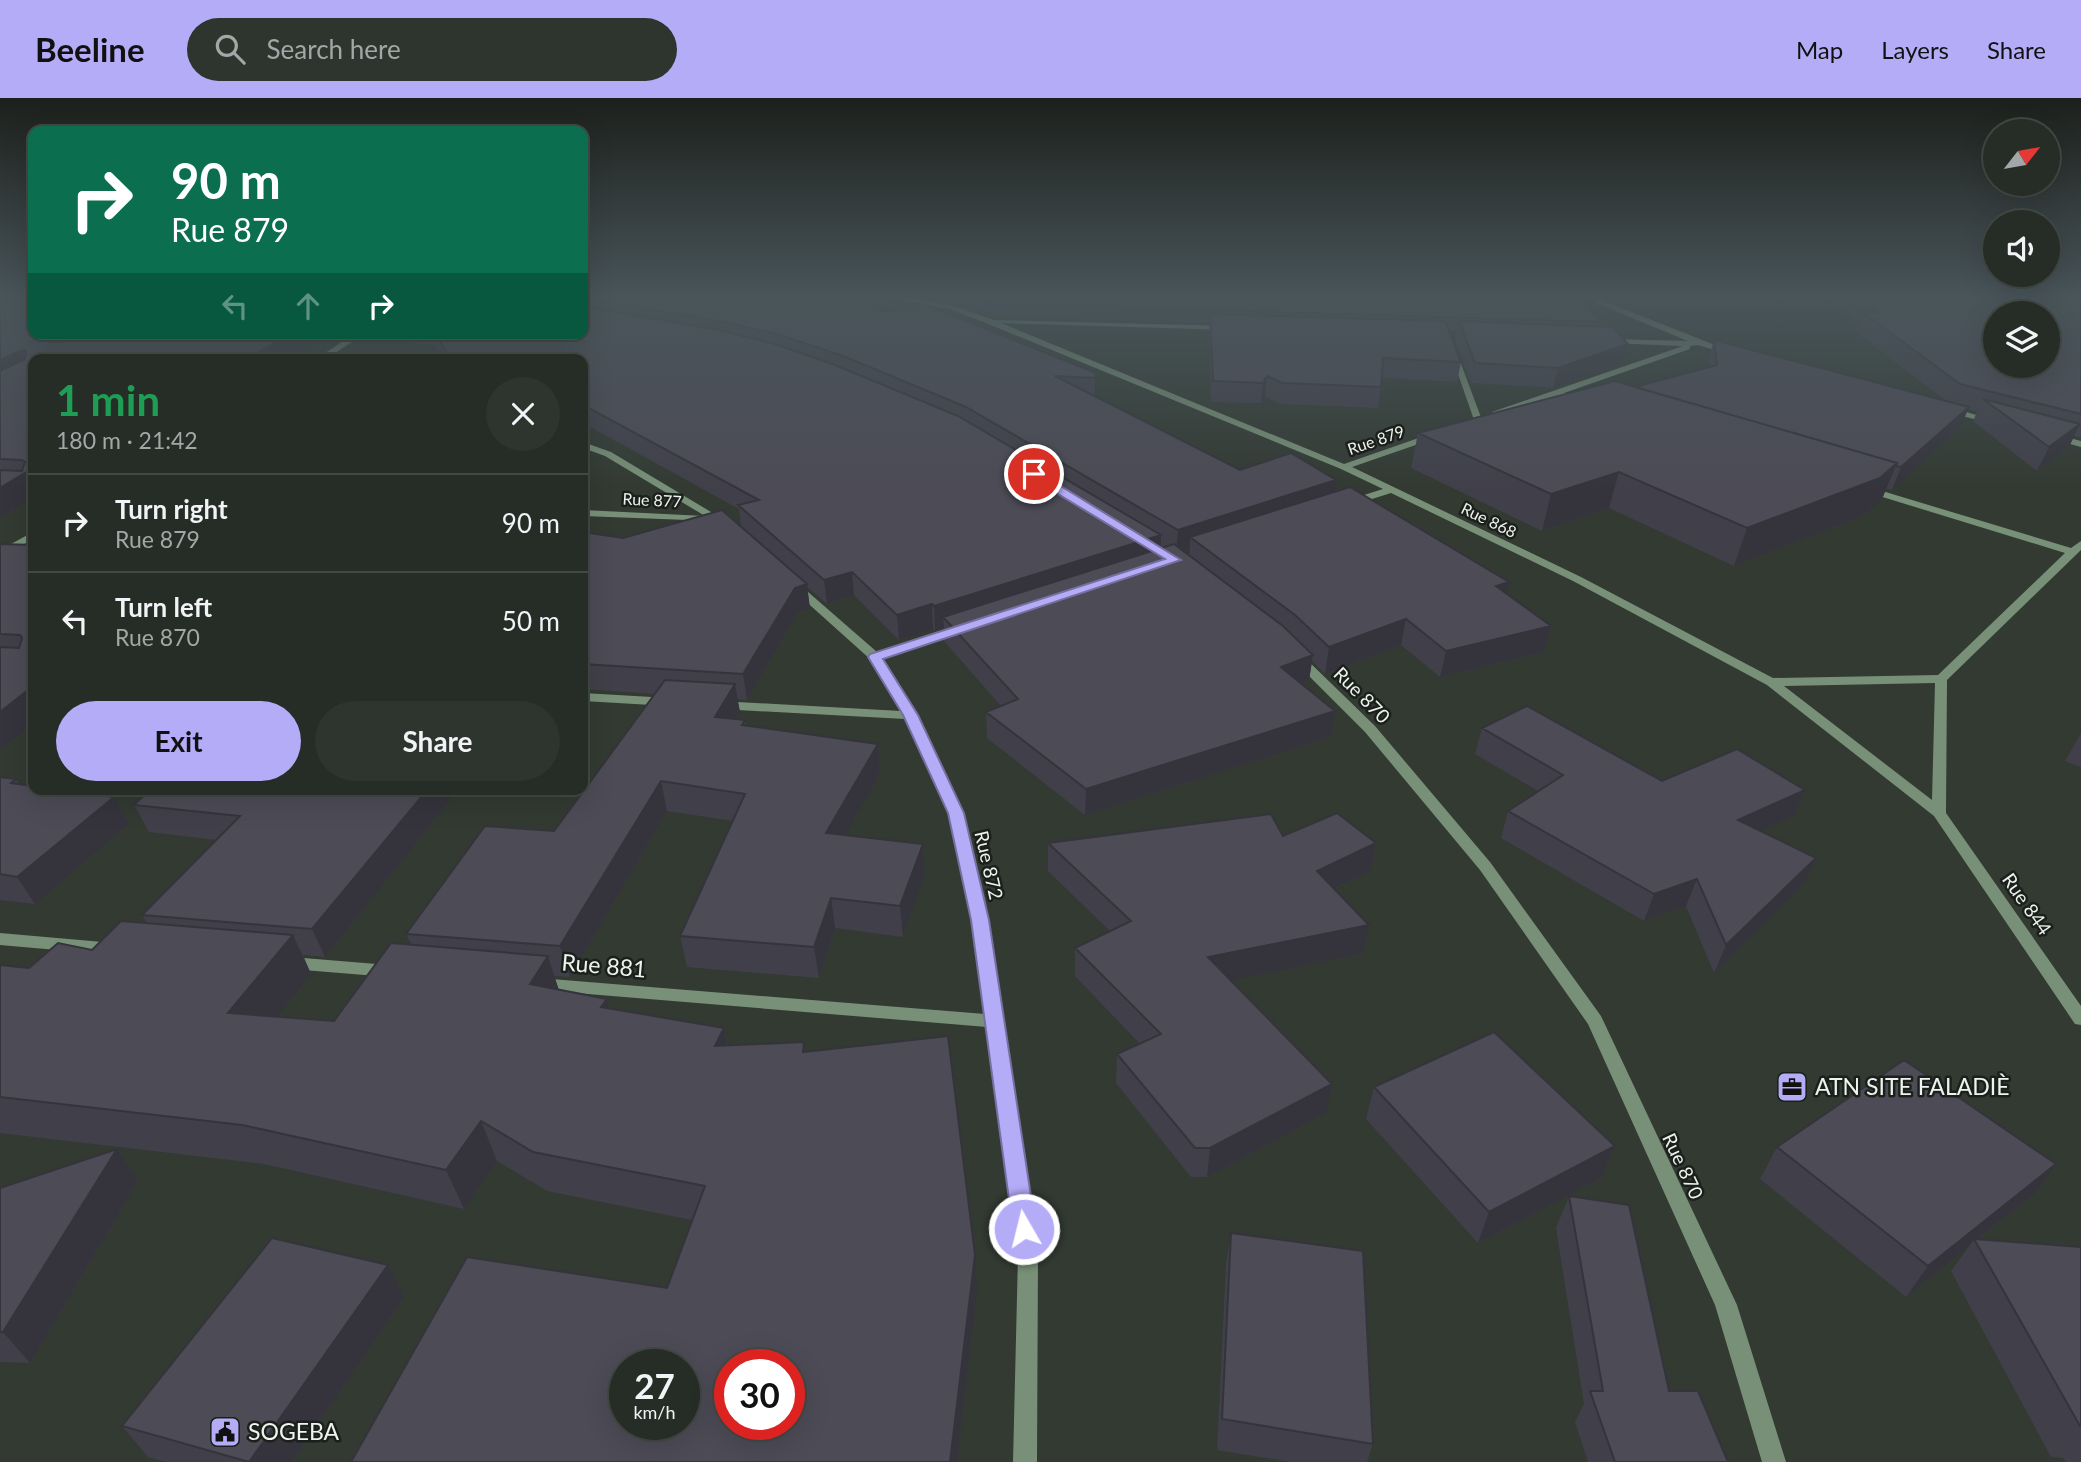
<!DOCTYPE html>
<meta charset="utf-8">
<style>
body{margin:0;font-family:Lato,sans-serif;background:#2e342e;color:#f1f3f6;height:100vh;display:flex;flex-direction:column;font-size:26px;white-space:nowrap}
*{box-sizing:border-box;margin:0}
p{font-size:23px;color:#a4a7a7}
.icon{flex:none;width:38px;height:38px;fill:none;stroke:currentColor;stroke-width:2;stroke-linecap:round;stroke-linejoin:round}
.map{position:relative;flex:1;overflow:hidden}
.sheet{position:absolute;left:28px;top:256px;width:560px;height:441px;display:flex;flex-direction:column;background:#262c26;border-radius:14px;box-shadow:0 7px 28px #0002,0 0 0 2px #424843}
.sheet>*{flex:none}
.banner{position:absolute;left:28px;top:28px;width:560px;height:214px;border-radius:14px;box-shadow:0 7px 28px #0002,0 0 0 2px #424843;background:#0b6e4f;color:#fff;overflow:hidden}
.needle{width:46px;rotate:59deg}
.buttons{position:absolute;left:1983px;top:21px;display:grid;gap:14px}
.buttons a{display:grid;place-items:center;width:77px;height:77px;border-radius:50%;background:#262c26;box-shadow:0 7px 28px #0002,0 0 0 2px #424843;font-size:35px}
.speed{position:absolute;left:609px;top:1251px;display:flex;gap:14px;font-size:35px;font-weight:700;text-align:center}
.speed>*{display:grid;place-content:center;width:91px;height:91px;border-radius:50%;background:#262c26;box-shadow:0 7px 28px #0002,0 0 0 2px #424843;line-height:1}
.speed small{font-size:18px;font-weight:400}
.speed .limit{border:10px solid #d22;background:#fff;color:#111}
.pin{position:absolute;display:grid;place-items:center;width:60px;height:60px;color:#fff;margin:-30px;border:4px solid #fff;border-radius:50%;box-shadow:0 2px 7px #0007}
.me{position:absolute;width:77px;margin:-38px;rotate:352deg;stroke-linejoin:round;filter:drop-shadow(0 0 5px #0008)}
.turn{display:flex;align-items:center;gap:24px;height:147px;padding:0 28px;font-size:32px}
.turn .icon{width:91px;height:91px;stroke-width:2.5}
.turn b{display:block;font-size:49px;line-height:60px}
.lanes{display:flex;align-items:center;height:66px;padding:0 28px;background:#0003;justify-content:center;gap:35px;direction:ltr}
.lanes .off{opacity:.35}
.round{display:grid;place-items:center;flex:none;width:74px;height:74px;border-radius:37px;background:#2e342e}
.summary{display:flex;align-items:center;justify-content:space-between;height:119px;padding:0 28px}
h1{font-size:42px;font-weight:700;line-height:52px;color:#1e9e55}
.primary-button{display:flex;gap:14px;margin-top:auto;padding:14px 28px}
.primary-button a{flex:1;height:80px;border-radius:42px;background:#b5acf8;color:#111;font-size:28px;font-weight:700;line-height:80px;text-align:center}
.primary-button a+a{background:#2e342e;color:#f1f3f6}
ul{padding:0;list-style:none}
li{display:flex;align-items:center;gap:21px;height:98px;padding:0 28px;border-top:2px solid #424843}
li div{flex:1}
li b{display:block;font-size:26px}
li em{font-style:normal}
header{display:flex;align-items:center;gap:42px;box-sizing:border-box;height:98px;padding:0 35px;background:#b5acf8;color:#111}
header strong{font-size:33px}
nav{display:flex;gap:38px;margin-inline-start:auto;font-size:24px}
.search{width:490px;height:63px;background:#2e342e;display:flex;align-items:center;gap:18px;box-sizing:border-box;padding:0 24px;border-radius:38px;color:#a4a7a7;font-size:26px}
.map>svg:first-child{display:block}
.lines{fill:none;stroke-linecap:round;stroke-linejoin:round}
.minor{fill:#789078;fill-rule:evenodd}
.wall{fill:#41404a;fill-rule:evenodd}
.shaded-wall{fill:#35343c}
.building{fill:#4c4b56;stroke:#35343c;stroke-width:2;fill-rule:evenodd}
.route{fill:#b5acf8;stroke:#7670a1;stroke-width:2}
.labels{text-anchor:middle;stroke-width:5;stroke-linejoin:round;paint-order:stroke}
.far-street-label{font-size:16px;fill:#eef3ed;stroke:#1c201c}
.street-label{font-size:19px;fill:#eef3ed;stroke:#1c201c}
.near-street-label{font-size:23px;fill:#eef3ed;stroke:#1c201c}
.near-poi-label{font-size:23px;fill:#eef3ed;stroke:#1c201c;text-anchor:start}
</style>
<header>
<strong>Beeline</strong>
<div class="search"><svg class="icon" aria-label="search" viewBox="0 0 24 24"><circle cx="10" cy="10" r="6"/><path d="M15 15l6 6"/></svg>Search here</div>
<nav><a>Map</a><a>Layers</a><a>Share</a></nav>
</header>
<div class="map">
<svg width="2081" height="1364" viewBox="0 0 2081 1364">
<rect width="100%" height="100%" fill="#323a32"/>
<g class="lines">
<!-- minor -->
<path class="minor" d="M 883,199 L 901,199 L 951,207 L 994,222 L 1232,228 L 1233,230 L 1229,232 L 1001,225 L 1344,366 L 1430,336 L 1436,336 L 1436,340 L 1352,369 L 1581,479 L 1773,580 L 1938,577 L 2065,455 L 1863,393 L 1863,389 L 1869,389 L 2071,450 L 2081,443 L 2081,452 L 1947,582 L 1946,715 L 2081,908 L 2081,927 L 2075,926 L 1934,718 L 1767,587 L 1573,483 L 1391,395 L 1353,407 L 1345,407 L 1345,403 L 1383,391 L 1341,371 L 986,225 L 950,211 ZM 1935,585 L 1932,702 L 1784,588 Z
M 1595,199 L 1602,199 L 1604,203 L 1735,255 L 1731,257 L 1698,247 L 1690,248 L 1690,251 L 1564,295 L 1582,300 L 1582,304 L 1556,298 L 1498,318 L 1492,318 L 1492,314 L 1683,248 L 1609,245 L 1606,245 L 1606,241 L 1688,243 L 1598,206 Z
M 354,236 L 364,236 L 326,261 L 316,261 Z
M 1450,253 L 1457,255 L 1482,322 L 1481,324 L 1474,322 Z
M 1944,309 L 1950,309 L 1996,323 L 1992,326 L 1944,313 Z
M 2055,336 L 2081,343 L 2081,349 L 2052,341 L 2050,339 Z
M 583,344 L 611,354 L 731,426 L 726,429 L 714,423 L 583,418 L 583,412 L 705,418 L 605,358 L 583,350 Z
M 33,434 L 33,441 L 0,460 L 0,452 Z
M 796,486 L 800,487 L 877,554 L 956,528 L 960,527 L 966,531 L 964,534 L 882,561 L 917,617 L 963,715 L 988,822 L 1038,1157 L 1037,1364 L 1013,1364 L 1018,1157 L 987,929 L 539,892 L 533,890 L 531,886 L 533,882 L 539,880 L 985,916 L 972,822 L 949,715 L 905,621 L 720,611 L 714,607 L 720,603 L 901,613 L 870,561 L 792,491 L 790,489 Z
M 1298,556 L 1302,557 L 1375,628 L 1490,764 L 1601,918 L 1737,1207 L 1786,1364 L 1762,1364 L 1715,1207 L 1588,926 L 1480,772 L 1365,634 L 1294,563 L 1292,560 Z
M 583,595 L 669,600 L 675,604 L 669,608 L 583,603 Z
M 0,835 L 114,845 L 120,847 L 122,851 L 120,855 L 114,857 L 0,847 Z
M 291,859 L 389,867 L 395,869 L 397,873 L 395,877 L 389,879 L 291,871 L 285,869 L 283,865 L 285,861 Z"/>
</g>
<!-- wall -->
<path class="wall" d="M 0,199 L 33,236 L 331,236 L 287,261 L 33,261 L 33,399 L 0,420 Z
M 583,199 L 818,204 L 884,214 L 1096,275 L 1095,298 L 1240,372 L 1335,394 L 1506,496 L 1551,528 L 1544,554 L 1440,579 L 1401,547 L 1325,576 L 1312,563 L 1309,582 L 1301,585 L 1331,639 L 1085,717 L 987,640 L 986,614 L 1001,608 L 944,543 L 944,530 L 935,533 L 933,531 L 899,542 L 854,497 L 827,506 L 807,489 L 810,511 L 798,514 L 747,602 L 737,601 L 740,614 L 736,621 L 745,622 L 746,628 L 878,646 L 880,675 L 845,737 L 923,746 L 925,776 L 903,839 L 835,830 L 819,880 L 687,869 L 680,838 L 733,723 L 667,713 L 570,879 L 554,878 L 559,892 L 607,901 L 610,911 L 724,930 L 728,947 L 806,954 L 977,1196 L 957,1364 L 351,1364 L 667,1190 L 692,1122 L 547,1093 L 497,1063 L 464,1111 L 264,1066 L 0,1035 L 0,867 L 29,870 L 92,852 L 147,825 L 142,817 L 217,742 L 149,734 L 134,707 L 459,691 L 325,859 L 303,857 L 311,876 L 277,918 L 334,923 L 411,846 L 406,836 L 554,733 L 655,596 L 583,591 L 583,434 L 623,440 L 741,429 L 739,411 L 583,325 L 583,261 L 444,261 L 434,247 L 364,239 L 363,236 L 583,236 ZM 1190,451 L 1189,457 L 1183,453 Z
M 965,199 L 1580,199 L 1602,224 L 1601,228 L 1623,266 L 1553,290 L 1471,285 L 1455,243 L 1457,233 L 1448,233 L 1461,264 L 1457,284 L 1382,280 L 1378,310 L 1280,306 L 1265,299 L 1261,305 L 1211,304 L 1209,235 L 1210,225 L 992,218 L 965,209 Z
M 1821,199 L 2081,199 L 2081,340 L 2074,338 L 2069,349 L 2037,373 L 1973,323 L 1977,314 L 1968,311 L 1960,330 L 1892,392 L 1886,391 L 1882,401 L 1865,417 L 1734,468 L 1609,410 L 1542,433 L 1411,370 L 1418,335 L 1635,289 L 1709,269 L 1708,262 L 1714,242 L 1946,303 L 1855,233 L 1858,225 Z
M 0,446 L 33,447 L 33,626 L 0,652 Z
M 1482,630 L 1662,683 L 1805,692 L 1794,718 L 1761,733 L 1803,787 L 1714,875 L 1686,808 L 1644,823 L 1501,740 L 1508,713 L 1538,693 L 1475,656 Z
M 2081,635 L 2081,669 L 2065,663 Z
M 0,679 L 16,681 L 19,686 L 114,699 L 129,726 L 35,806 L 0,802 Z
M 1283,738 L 1376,745 L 1371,773 L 1334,791 L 1369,827 L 1363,855 L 1231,882 L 1326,1015 L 1207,1079 L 1191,1079 L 1116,985 L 1117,956 L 1140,946 L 1075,878 L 1075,850 L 1110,833 L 1048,773 L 1048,745 Z
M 1374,989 L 1615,1048 L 1601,1080 L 1478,1145 L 1366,1021 Z
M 1777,1049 L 2032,1098 L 1977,1142 L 2081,1149 L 2081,1364 L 2066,1364 L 2063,1360 L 2051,1359 L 1951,1173 L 1970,1147 L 1906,1199 L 1760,1081 Z
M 117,1051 L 138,1083 L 30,1265 L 0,1264 L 0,1090 Z
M 1569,1098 L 1669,1293 L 1728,1364 L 1588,1364 L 1575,1324 L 1584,1306 L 1556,1130 Z
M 1231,1135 L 1373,1346 L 1367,1364 L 1291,1364 L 1217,1352 L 1226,1166 Z
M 404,1199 L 292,1364 L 166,1364 L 148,1359 L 122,1328 Z"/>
<!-- shaded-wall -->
<path class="shaded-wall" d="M 58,236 L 102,236 L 58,261 L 49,244 L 50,240 Z
M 291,236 L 331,236 L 287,261 L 246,261 Z
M 1628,246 L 1623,266 L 1553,290 L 1558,270 Z
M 23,252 L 32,271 L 0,286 L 0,262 Z
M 1096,275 L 1096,294 L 1095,299 L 1095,280 Z
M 1267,278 L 1265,299 L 1261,305 L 1263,285 Z
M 1969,309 L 1960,330 L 1892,392 L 1901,369 Z
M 2080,326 L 2069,349 L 2037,373 L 2049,349 Z
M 1897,365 L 1882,401 L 1865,417 L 1734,468 L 1747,430 Z
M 33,370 L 33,399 L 0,420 L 0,390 Z
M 1619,374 L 1609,410 L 1542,433 L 1551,396 Z
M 1336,382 L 1333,404 L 1190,439 L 1190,451 L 1176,455 L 1178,432 Z
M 1161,437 L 1160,460 L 943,519 L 944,530 L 935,533 L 934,508 Z
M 852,474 L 854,497 L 827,506 L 824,482 Z
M 1509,484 L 1503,510 L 1496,488 Z
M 807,486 L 810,511 L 798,514 L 747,602 L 743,576 L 795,490 Z
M 932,506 L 933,531 L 899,542 L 897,517 Z
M 1406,521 L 1401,547 L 1325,576 L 1329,549 Z
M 1551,528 L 1544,554 L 1440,579 L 1446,553 Z
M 1313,557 L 1309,582 L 1278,594 L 1281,569 Z
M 735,586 L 740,614 L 720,648 L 715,619 Z
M 33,588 L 33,626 L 0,652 L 0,614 Z
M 1335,613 L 1331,639 L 1085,717 L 1086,691 Z
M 878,646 L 880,675 L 830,765 L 826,735 Z
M 661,683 L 667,713 L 570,879 L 560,848 Z
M 428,691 L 459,691 L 325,859 L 312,831 Z
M 1805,692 L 1794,718 L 1727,749 L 1738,722 Z
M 114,699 L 129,726 L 35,806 L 17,779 Z
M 1376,745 L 1371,773 L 1312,801 L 1317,773 Z
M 923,746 L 925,776 L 903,839 L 900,808 Z
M 1816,760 L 1803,787 L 1714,875 L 1726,847 Z
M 1697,781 L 1686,808 L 1644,823 L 1654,796 Z
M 831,800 L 835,830 L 819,880 L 814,849 Z
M 1369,827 L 1363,855 L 1205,888 L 1208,859 Z
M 293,837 L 311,876 L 249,954 L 228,915 Z
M 548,858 L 560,896 L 530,886 Z
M 607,901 L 618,940 L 601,909 Z
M 724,930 L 732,970 L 715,948 Z
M 1332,986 L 1326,1015 L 1207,1079 L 1210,1050 Z
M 481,1023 L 497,1063 L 464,1111 L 446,1072 Z
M 1615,1048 L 1601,1080 L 1478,1145 L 1489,1114 Z
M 117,1051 L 138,1083 L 30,1265 L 3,1234 Z
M 2056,1066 L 2032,1098 L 1975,1143 L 1974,1141 L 1970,1147 L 1906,1199 L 1928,1168 Z
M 975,1157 L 977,1196 L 957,1364 L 950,1364 Z
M 388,1167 L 404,1199 L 292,1364 L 249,1364 Z"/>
<!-- building -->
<path class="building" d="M 0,199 L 33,199 L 33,236 L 58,236 L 50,240 L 49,244 L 64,244 L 80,236 L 291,236 L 246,261 L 33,261 L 33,370 L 0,390 L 0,372 L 22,373 L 25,364 L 22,362 L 0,361 L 0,273 L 25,261 L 26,252 L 23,252 L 0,262 Z
M 583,199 L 810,199 L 818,204 L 839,199 L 852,199 L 884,214 L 923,206 L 1096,275 L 1095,280 L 1055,278 L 1240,372 L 1291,355 L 1336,382 L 1178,432 L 966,309 L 843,258 L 780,237 L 719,223 L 583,200 Z
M 973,199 L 1580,199 L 1602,224 L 992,205 Z
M 1854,199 L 2081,199 L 2081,316 L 1960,286 L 1862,214 L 1876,214 ZM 1995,215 L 2048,215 L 2048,268 L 1995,268 Z
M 583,208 L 718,232 L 775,246 L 835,267 L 958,318 L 1161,437 L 934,508 L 932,506 L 897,517 L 852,474 L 824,482 L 738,407 L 759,402 L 583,307 L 583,261 L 452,261 L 434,236 L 583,236 Z
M 1210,216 L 1445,223 L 1461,264 L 1383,260 L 1381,289 L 1282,285 L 1267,278 L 1263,285 L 1213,283 Z
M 1459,223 L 1613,229 L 1628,246 L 1558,270 L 1475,265 Z
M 1714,242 L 1969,309 L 1901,369 L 1896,368 L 1897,365 L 1635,289 L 1717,267 Z
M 1615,283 L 1897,365 L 1880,380 L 1747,430 L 1619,374 L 1551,396 L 1418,335 Z
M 1983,301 L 2080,326 L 2049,349 Z
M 1350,389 L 1509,484 L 1496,488 L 1551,528 L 1446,553 L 1406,521 L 1329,549 L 1295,517 L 1190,439 Z
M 722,412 L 807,486 L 795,490 L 743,576 L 583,566 L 583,434 L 623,440 Z
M 0,446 L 33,447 L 33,588 L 0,614 L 0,549 L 19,550 L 22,540 L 20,537 L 0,536 Z
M 1174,446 L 1283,528 L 1313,557 L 1281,569 L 1335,613 L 1086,691 L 986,614 L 1018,601 L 943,519 Z
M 665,582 L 735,586 L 715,619 L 745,622 L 742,627 L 878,646 L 826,735 L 923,746 L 900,808 L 831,800 L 814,849 L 680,838 L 745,696 L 661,683 L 560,848 L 406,836 L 485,728 L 554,733 Z
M 1527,608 L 1662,683 L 1737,651 L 1805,692 L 1738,722 L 1816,760 L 1726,847 L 1697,781 L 1654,796 L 1508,713 L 1563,677 L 1482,630 Z
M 0,679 L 16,681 L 11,685 L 33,688 L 33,691 L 56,691 L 114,699 L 17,779 L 0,776 Z
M 150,691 L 428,691 L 312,831 L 142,817 L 240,718 L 134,707 Z
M 1337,715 L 1376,745 L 1317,773 L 1369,827 L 1208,859 L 1332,986 L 1210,1050 L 1195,1050 L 1117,956 L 1161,936 L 1075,850 L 1131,823 L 1048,745 L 1271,716 L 1283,738 Z
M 121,823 L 293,837 L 228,915 L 334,923 L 391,845 L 548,858 L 530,886 L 607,901 L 601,909 L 724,930 L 715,948 L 804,944 L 803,954 L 948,938 L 975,1157 L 950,1364 L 351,1364 L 467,1159 L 667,1190 L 705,1088 L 533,1054 L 481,1023 L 446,1072 L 242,1027 L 0,999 L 0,867 L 29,870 L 58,845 L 92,852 ZM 625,1267 L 684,1267 L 684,1326 L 625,1326 ZM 730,1267 L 789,1267 L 789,1326 L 730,1326 Z
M 1494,934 L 1615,1048 L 1489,1114 L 1374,989 Z
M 1904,962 L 2056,1066 L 1928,1168 L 1777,1049 Z
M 117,1051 L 3,1234 L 0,1234 L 0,1090 Z
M 1569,1098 L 1629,1107 L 1669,1293 L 1698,1293 L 1728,1364 L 1615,1364 L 1590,1293 L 1603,1293 Z
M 1231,1135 L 1363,1153 L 1373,1346 L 1222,1321 Z
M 272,1140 L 388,1167 L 249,1364 L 122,1328 Z
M 1974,1141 L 2081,1149 L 2081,1328 L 2080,1328 Z"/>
<!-- sky -->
<linearGradient id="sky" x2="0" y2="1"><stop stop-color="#1c201c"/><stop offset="0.51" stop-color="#49555a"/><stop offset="1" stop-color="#49555a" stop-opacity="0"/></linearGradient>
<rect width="2081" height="390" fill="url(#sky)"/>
<!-- route -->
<path class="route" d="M 1030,374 L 1038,374 L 1181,462 L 883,561 L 918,617 L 964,715 L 989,822 L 1036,1131 L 1032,1138 L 1024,1141 L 1016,1138 L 1013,1131 L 971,822 L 948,715 L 903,617 L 868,559 L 870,556 L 1165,461 L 1030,379 Z"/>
<!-- icons -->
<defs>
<g id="office-square" transform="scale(1.575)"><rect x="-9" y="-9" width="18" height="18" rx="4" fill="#b5acf8" stroke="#1c201c"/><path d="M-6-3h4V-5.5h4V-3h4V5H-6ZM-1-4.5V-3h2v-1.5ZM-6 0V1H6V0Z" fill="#111"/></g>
<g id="civic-square" transform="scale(1.575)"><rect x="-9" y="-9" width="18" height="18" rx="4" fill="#b5acf8" stroke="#1c201c"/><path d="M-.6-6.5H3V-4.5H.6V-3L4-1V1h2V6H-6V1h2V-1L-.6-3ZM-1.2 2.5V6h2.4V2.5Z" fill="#111"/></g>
</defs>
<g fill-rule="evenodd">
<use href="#office-square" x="1792" y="989"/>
<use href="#civic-square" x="225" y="1334"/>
</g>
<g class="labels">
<!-- far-street labels -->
<g class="far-street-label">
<text transform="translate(1376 342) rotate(-19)" y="6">Rue 879</text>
<text transform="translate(652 402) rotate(3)" y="6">Rue 877</text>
<text transform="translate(1489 422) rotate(26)" y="6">Rue 868</text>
</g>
<!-- street labels -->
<g class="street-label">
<text transform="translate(1362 597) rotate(45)" y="7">Rue 870</text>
<text transform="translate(989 767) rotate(77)" y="7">Rue 872</text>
<text transform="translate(2027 806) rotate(55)" y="7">Rue 844</text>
<text transform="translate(1683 1068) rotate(65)" y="7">Rue 870</text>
</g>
<!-- near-street labels -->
<g class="near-street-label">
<text transform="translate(604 868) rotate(5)" y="8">Rue 881</text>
</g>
<!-- near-poi labels -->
<g class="near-poi-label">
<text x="1815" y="997">ATN SITE FALADIÈ</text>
<text x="248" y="1342">SOGEBA</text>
</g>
</g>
</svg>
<div class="buttons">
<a><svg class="needle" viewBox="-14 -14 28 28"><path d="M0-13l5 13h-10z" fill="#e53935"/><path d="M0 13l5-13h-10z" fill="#a4a7a7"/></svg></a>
<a><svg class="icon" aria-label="sound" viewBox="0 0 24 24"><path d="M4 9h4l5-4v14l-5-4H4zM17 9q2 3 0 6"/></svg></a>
<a><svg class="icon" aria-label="layers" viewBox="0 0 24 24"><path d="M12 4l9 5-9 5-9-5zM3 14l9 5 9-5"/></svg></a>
</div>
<div class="speed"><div>27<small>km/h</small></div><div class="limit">30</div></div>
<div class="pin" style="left:1034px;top:376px;background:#d93025"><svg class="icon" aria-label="arrive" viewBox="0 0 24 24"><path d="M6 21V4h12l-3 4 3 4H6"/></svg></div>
<svg class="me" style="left:1024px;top:1131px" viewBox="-20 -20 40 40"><circle r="17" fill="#b5acf8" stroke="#fff" stroke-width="3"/><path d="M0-11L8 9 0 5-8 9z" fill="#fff"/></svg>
<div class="banner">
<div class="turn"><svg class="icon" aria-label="right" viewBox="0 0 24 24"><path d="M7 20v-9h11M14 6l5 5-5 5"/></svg><div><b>90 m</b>Rue 879</div></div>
<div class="lanes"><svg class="icon off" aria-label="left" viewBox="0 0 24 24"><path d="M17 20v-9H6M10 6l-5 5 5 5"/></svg><svg class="icon off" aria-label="ahead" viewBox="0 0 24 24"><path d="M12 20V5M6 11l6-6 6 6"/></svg><svg class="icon" aria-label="right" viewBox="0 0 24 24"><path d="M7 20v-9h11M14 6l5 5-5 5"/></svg></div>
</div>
<section class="sheet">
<div class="summary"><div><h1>1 min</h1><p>180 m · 21:42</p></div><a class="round"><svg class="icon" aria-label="close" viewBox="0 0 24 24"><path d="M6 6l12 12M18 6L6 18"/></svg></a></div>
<ul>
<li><svg class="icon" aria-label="right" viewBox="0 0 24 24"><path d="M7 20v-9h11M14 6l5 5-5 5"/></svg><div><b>Turn right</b><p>Rue 879</p></div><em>90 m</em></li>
<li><svg class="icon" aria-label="left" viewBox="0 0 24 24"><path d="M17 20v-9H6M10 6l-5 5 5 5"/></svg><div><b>Turn left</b><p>Rue 870</p></div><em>50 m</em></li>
</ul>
<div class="primary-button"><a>Exit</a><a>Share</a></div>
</section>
</div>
